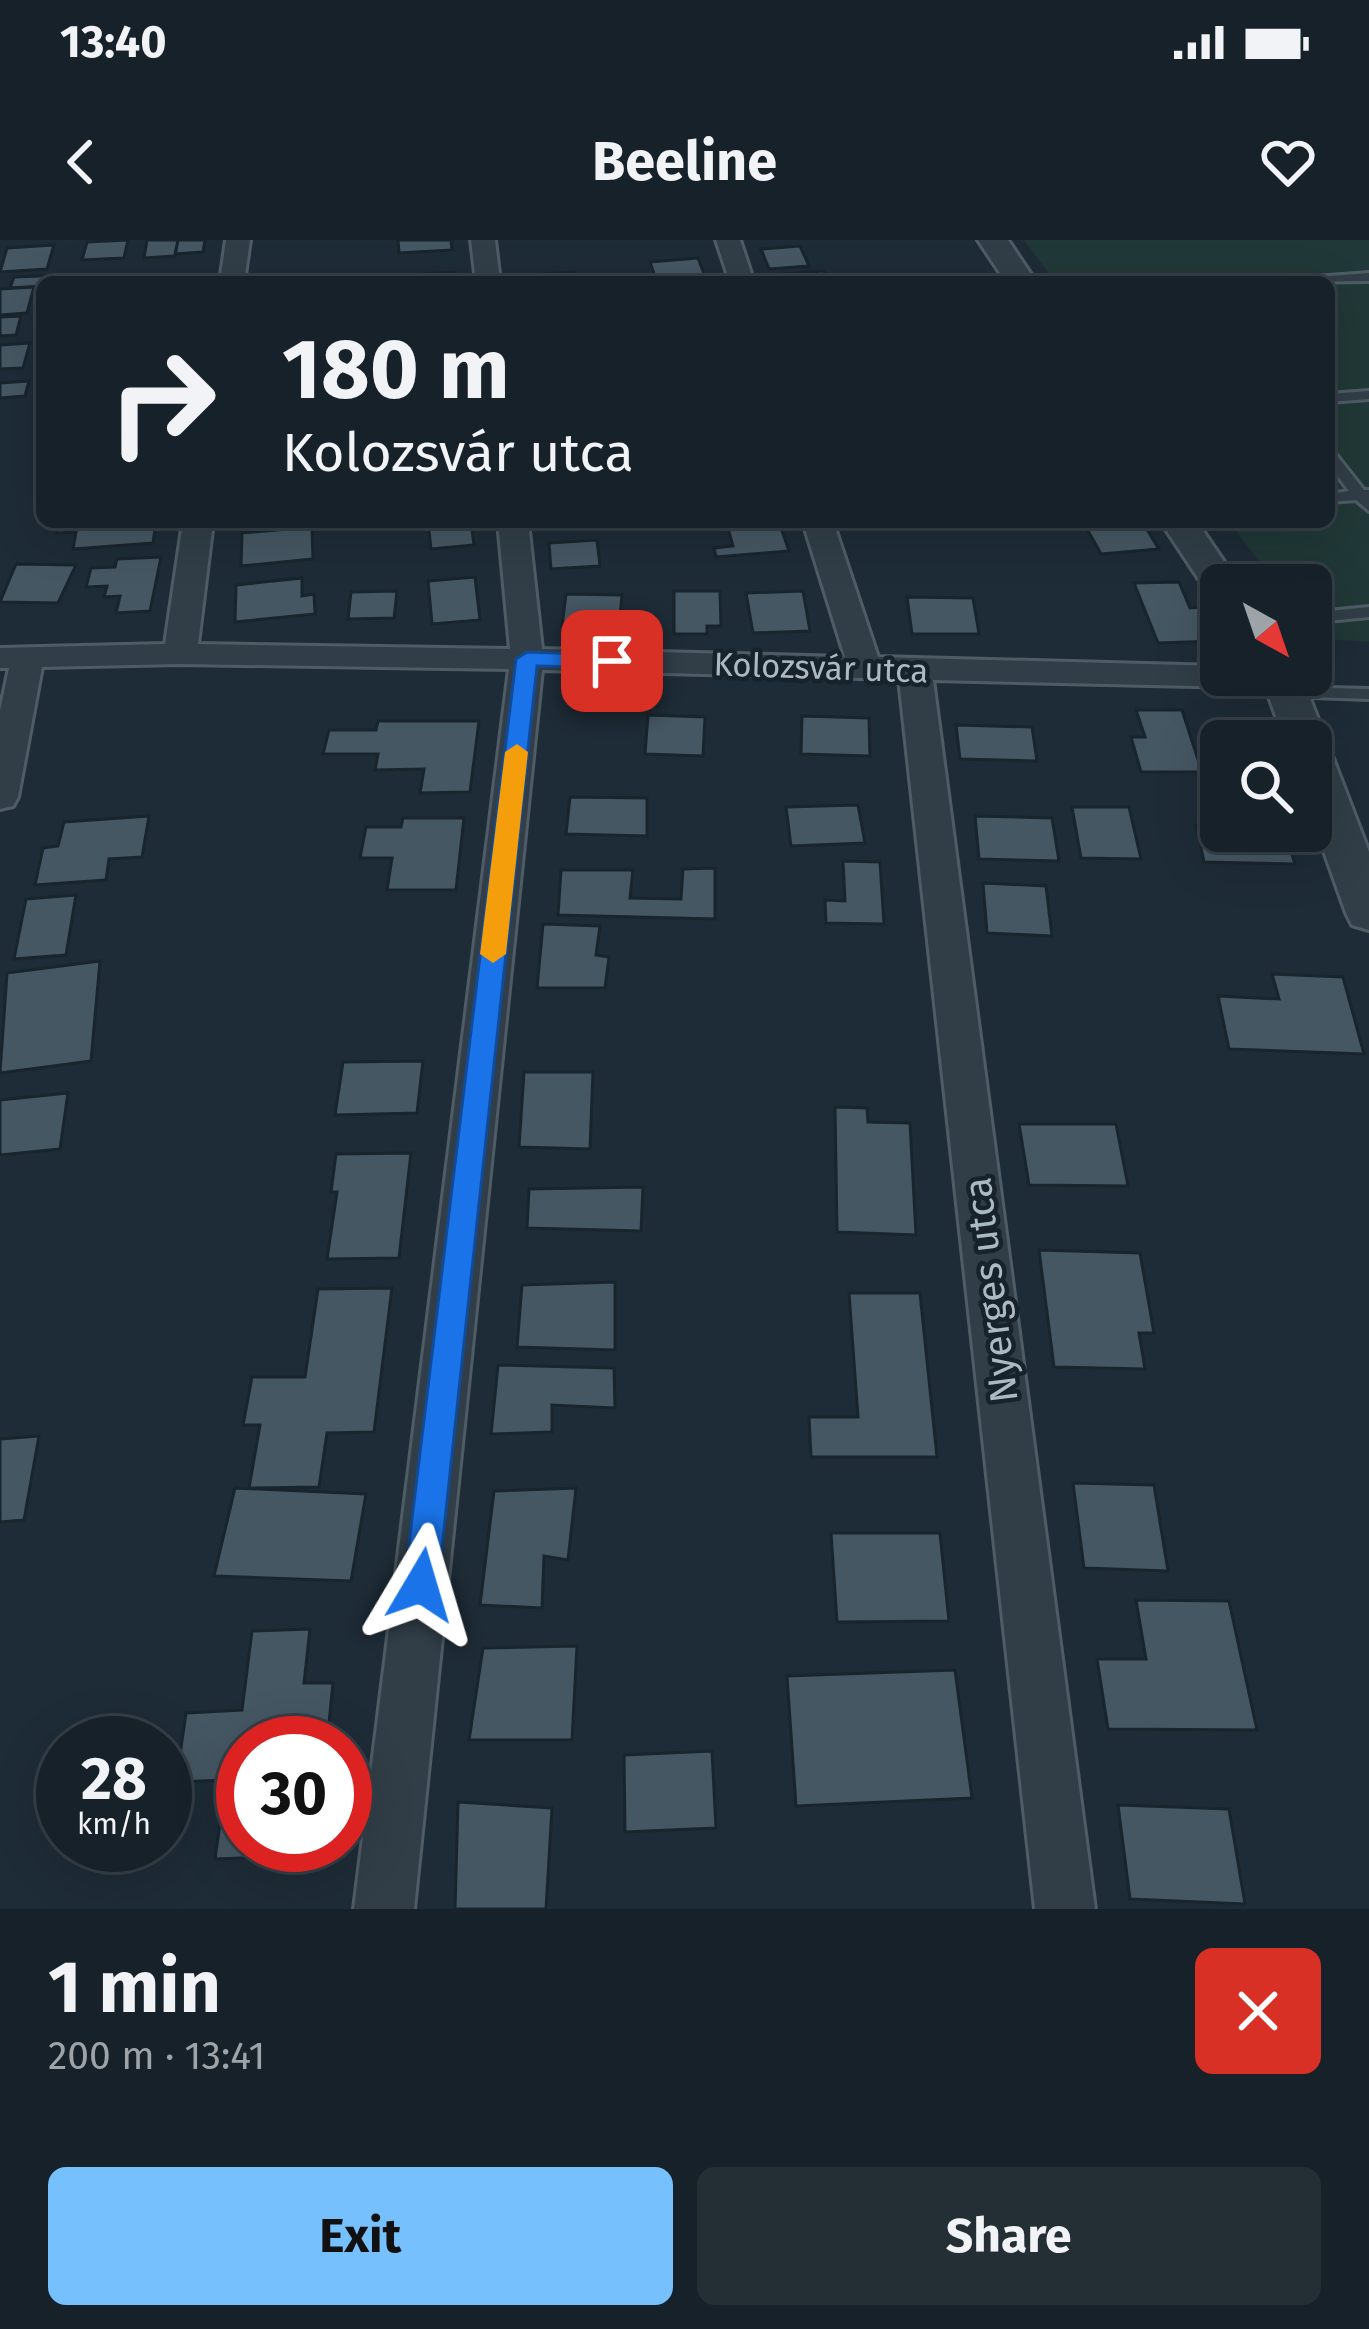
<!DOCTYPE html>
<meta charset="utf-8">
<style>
body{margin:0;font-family:"Fira Sans",sans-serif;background:#232e35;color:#f1f3f6;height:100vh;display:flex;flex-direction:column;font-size:45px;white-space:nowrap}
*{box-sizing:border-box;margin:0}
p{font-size:39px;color:#9ea3a8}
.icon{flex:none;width:66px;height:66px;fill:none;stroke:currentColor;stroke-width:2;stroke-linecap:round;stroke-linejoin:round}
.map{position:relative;height:1669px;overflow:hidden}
.drawer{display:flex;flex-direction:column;background:#162129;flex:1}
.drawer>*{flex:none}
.guide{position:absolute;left:36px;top:36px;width:1299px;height:252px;border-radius:18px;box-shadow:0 12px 48px #0002,0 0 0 3px #353e46;background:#162129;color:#f1f3f6;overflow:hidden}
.needle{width:78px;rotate:140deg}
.tools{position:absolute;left:1200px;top:324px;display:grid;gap:24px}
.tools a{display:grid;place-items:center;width:132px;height:132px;border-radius:18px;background:#162129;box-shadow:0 12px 48px #0002,0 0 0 3px #353e46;font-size:60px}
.speed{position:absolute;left:36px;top:1476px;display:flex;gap:24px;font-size:60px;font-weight:700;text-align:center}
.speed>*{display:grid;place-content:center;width:156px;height:156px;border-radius:50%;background:#162129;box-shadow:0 12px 48px #0002,0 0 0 3px #353e46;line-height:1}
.speed small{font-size:30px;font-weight:400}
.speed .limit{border:18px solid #d22;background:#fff;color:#111}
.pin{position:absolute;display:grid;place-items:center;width:102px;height:102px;color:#fff;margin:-51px;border-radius:24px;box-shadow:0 6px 18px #0006}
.me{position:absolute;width:132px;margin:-66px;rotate:7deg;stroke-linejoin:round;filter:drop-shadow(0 0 9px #0008)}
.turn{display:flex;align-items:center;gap:42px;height:252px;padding:0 48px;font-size:54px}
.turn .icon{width:156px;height:156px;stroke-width:2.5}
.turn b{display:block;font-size:84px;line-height:102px}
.round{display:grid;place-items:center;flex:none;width:126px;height:126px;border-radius:18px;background:#232e35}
.summary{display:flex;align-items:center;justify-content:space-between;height:204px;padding:0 48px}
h1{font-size:72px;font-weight:700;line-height:90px}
.action{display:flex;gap:24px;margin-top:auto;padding:24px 48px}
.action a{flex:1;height:138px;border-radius:18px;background:#77c0fe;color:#111;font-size:48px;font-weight:700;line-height:138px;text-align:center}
.action a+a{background:#232e35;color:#f1f3f6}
.status{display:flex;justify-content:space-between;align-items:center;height:84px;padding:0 60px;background:#162129;direction:ltr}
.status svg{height:33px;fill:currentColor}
header{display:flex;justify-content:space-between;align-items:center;height:156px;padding:0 48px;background:#162129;font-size:54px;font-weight:700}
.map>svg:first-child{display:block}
.green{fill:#203837}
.building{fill:#455763;stroke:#19252d;stroke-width:3}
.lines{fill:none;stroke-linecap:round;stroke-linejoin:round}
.service-casing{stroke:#4f5c65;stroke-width:6}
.minor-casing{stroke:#4f5c65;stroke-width:6}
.tertiary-casing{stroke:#4f5c65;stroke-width:6}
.service{fill:#313e47;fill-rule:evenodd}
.minor{fill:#313e47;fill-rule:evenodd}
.tertiary{fill:#313e47;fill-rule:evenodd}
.route{fill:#1a73e8;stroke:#114b97;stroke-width:3}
.slow{fill:#f59e0b}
.labels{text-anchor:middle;stroke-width:9;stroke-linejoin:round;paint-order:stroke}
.far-street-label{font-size:33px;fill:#abb9c4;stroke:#17222b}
.street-label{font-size:39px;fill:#abb9c4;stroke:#17222b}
</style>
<div class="status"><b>13:40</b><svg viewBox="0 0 49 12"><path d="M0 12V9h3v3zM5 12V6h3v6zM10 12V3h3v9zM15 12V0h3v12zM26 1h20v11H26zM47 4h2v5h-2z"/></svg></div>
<header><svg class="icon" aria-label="back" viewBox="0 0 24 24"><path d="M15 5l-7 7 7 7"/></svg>Beeline<svg class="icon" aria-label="heart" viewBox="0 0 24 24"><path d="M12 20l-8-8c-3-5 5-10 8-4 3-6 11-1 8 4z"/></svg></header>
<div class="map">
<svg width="1369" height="1669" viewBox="0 0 1369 1669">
<rect width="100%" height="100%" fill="#1e2c37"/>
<!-- green -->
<path class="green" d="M 1024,0 L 1369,0 L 1369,402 L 1315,398 L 1311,345 L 1276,345 L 1230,282 L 1329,282 L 1329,42 L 1055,42 Z"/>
<!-- building -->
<path class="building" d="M 128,0 L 124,18 L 82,20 L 87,2 Z
M 147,0 L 178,0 L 175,16 L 144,18 Z
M 178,0 L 205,0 L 203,12 L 175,14 Z
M 398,0 L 451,0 L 452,10 L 399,13 Z
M 54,5 L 47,29 L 0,32 L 7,8 Z
M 800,6 L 809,26 L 769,29 L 761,9 Z
M 698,18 L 706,39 L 657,42 L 650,22 Z
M 824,31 L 829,42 L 773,42 L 770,35 Z
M 455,32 L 456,42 L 382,42 L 382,37 Z
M 575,32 L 577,42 L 530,42 L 529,35 Z
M 64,35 L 61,42 L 42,42 L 42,46 L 10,48 L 14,37 Z
M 34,47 L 27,73 L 0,75 L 0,49 Z
M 21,76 L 16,95 L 0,96 L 0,77 Z
M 30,103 L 23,128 L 0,129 L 0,105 Z
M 29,141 L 25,156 L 0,158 L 0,143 Z
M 60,282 L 156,282 L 153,303 L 73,309 L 76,292 L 57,293 Z
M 428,282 L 471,282 L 474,305 L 431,309 Z
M 779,282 L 789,311 L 716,317 L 714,308 L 733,306 L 727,285 Z
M 1109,282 L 1143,283 L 1159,309 L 1101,314 L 1087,289 L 1112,287 Z
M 312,287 L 313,319 L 241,326 L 242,293 Z
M 597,300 L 600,326 L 551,329 L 549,303 Z
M 161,317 L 150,371 L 116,373 L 120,356 L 104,357 L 107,346 L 86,347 L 91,328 L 115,327 L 117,319 Z
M 16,324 L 76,325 L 58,363 L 0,362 Z
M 475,337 L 480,380 L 432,384 L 428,341 Z
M 302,338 L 302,356 L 314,354 L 315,374 L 235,382 L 236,345 Z
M 1179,342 L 1190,368 L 1201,367 L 1216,401 L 1158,403 L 1134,343 Z
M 397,351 L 394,378 L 348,379 L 351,352 Z
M 674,351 L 720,351 L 721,386 L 707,386 L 707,394 L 674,394 Z
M 803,351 L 810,391 L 753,393 L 746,353 Z
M 566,354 L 622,355 L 619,387 L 562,386 Z
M 907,357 L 973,358 L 979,394 L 912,394 Z
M 1136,470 L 1182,470 L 1202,532 L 1141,532 L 1131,497 L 1145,497 Z
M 648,475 L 705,477 L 703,516 L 645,514 Z
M 802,476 L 869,478 L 870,516 L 801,514 Z
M 378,481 L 479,481 L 470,552 L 420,553 L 424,529 L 375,530 L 378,514 L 323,514 L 329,490 L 376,490 Z
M 956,485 L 1032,487 L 1037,521 L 960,519 Z
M 570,557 L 647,558 L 647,596 L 566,594 Z
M 858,565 L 865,603 L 791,606 L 786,567 Z
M 1072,567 L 1129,567 L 1141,619 L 1081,618 Z
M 149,576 L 142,617 L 109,619 L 106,640 L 35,645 L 43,608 L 58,606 L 64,582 Z
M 975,576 L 1052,578 L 1059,621 L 979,619 Z
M 403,578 L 464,578 L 456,650 L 387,650 L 392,618 L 360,618 L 366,587 L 401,587 Z
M 1196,585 L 1221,586 L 1221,591 L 1285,591 L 1295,624 L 1204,622 Z
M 843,621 L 880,622 L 884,684 L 826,683 L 825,660 L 845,661 Z
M 715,628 L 715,679 L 558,675 L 561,630 L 633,630 L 630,658 L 681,659 L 683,629 Z
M 983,643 L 1046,646 L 1052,696 L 987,693 Z
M 76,655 L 66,715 L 14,719 L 26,659 Z
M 543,684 L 600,686 L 596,715 L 609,717 L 605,748 L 537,748 Z
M 100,721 L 91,821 L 0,833 L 7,733 Z
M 1272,734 L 1343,737 L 1364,814 L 1229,809 L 1218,756 L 1279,759 Z
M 423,821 L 417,873 L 335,875 L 343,822 Z
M 524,832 L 593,832 L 590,909 L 519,907 Z
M 68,853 L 60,909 L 0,915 L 0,860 Z
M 835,867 L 867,868 L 868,882 L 910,883 L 916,995 L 837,992 Z
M 1019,884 L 1116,884 L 1128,946 L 1029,945 Z
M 411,913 L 399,1018 L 327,1019 L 337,952 L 331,952 L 336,914 Z
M 643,947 L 641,991 L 527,988 L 529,949 Z
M 1039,1010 L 1140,1013 L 1154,1093 L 1139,1093 L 1145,1129 L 1054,1127 Z
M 615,1042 L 615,1110 L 517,1107 L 522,1045 Z
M 392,1048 L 374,1192 L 327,1193 L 319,1247 L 249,1248 L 260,1185 L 243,1185 L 252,1137 L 305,1137 L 318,1049 Z
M 849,1053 L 920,1053 L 937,1217 L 811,1217 L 809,1177 L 858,1177 Z
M 498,1125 L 614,1128 L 615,1168 L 552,1165 L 552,1192 L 491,1194 Z
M 39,1196 L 24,1280 L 0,1282 L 0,1199 Z
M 1073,1243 L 1154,1245 L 1168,1331 L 1084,1328 Z
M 235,1248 L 366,1254 L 351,1341 L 214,1336 Z
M 576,1248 L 568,1320 L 544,1316 L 542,1368 L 480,1365 L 494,1251 Z
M 831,1293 L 940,1293 L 949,1381 L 837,1382 Z
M 1136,1360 L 1229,1361 L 1257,1490 L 1108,1489 L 1097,1419 L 1146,1419 Z
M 310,1389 L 304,1443 L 333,1443 L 327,1503 L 243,1503 L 243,1605 L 317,1605 L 316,1615 L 215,1619 L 226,1540 L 176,1542 L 186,1473 L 242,1470 L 252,1391 Z
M 577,1406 L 572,1500 L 469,1500 L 483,1408 Z
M 955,1430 L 972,1558 L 796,1566 L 787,1436 Z
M 712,1511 L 716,1588 L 625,1592 L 624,1515 Z
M 458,1562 L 552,1568 L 546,1669 L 455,1669 Z
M 1118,1565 L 1229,1569 L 1245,1664 L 1130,1659 Z"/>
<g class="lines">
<!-- service casing -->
<g class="service-casing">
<path id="service" d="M 1369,33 L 1369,41 L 1296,42 L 1302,38 Z
M 1369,151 L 1369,159 L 1329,162 L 1329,154 Z
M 1329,211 L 1334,212 L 1364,250 L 1369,250 L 1369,271 L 1356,260 L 1329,262 L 1329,254 L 1349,251 L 1329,225 Z
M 1369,367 L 1369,377 L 1318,382 L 1311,378 L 1312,374 L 1318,372 Z
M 1288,447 L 1369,449 L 1369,459 L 1282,456 L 1280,452 Z"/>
</g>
<!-- minor casing -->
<g class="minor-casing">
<path id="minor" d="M 226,0 L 250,0 L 244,42 L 220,42 Z
M 471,0 L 495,0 L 500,42 L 476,42 Z
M 716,0 L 740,0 L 754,42 L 730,42 Z
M 183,282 L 213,282 L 198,404 L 510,409 L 498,282 L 528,282 L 542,409 L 845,417 L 803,282 L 833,282 L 878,417 L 1221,426 L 1221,435 L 1300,438 L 1295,445 L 1283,448 L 933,440 L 1095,1669 L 1035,1669 L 899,439 L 542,430 L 414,1669 L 354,1669 L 509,429 L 180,424 L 42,427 L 18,557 L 13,566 L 0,569 L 0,471 L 9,428 L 0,428 L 0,408 L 165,404 Z"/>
</g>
<!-- tertiary casing -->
<g class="tertiary-casing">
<path id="tertiary" d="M 978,0 L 1008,0 L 1036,42 L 1006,42 Z
M 1161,282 L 1197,282 L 1240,345 L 1221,345 L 1221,356 L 1208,353 Z
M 1261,435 L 1301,435 L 1369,612 L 1369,690 L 1352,685 L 1346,673 L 1311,575 L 1311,501 L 1285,501 Z"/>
</g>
<!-- service -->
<use href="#service" class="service"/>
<!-- minor -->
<use href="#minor" class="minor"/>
<!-- tertiary -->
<use href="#tertiary" class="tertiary"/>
</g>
<!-- route -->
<path class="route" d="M 527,412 L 612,415 L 622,421 L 612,428 L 537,426 L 438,1345 L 433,1357 L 421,1362 L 409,1357 L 404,1345 L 516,419 Z"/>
<!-- slow -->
<path class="slow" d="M 517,504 L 528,512 L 506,714 L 493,723 L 480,714 L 505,512 Z"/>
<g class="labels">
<!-- far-street labels -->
<g class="far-street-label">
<text transform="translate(821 427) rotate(2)" y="12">Kolozsvár utca</text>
</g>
<!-- street labels -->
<g class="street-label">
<text transform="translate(990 1050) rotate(-97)" y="14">Nyerges utca</text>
</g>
</g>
</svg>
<div class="tools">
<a><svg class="needle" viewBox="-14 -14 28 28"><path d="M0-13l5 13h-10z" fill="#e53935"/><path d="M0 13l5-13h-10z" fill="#9ea3a8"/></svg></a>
<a><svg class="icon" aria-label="search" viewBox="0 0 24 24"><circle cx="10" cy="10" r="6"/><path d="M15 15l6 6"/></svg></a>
</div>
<div class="speed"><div>28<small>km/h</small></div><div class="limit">30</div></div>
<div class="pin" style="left:612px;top:421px;background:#d93025"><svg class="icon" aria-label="arrive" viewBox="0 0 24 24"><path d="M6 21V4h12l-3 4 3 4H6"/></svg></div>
<svg class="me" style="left:421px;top:1345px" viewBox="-20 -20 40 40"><path d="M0-17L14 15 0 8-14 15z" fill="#1a73e8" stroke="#fff" stroke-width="4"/></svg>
<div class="guide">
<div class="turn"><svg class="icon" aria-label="right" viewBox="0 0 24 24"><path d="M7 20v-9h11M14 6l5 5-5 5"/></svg><div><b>180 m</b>Kolozsvár utca</div></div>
</div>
</div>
<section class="drawer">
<div class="summary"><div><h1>1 min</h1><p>200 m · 13:41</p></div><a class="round" style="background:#d93025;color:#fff"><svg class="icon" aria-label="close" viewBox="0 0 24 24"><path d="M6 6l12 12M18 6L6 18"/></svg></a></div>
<div class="action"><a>Exit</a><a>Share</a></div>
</section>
